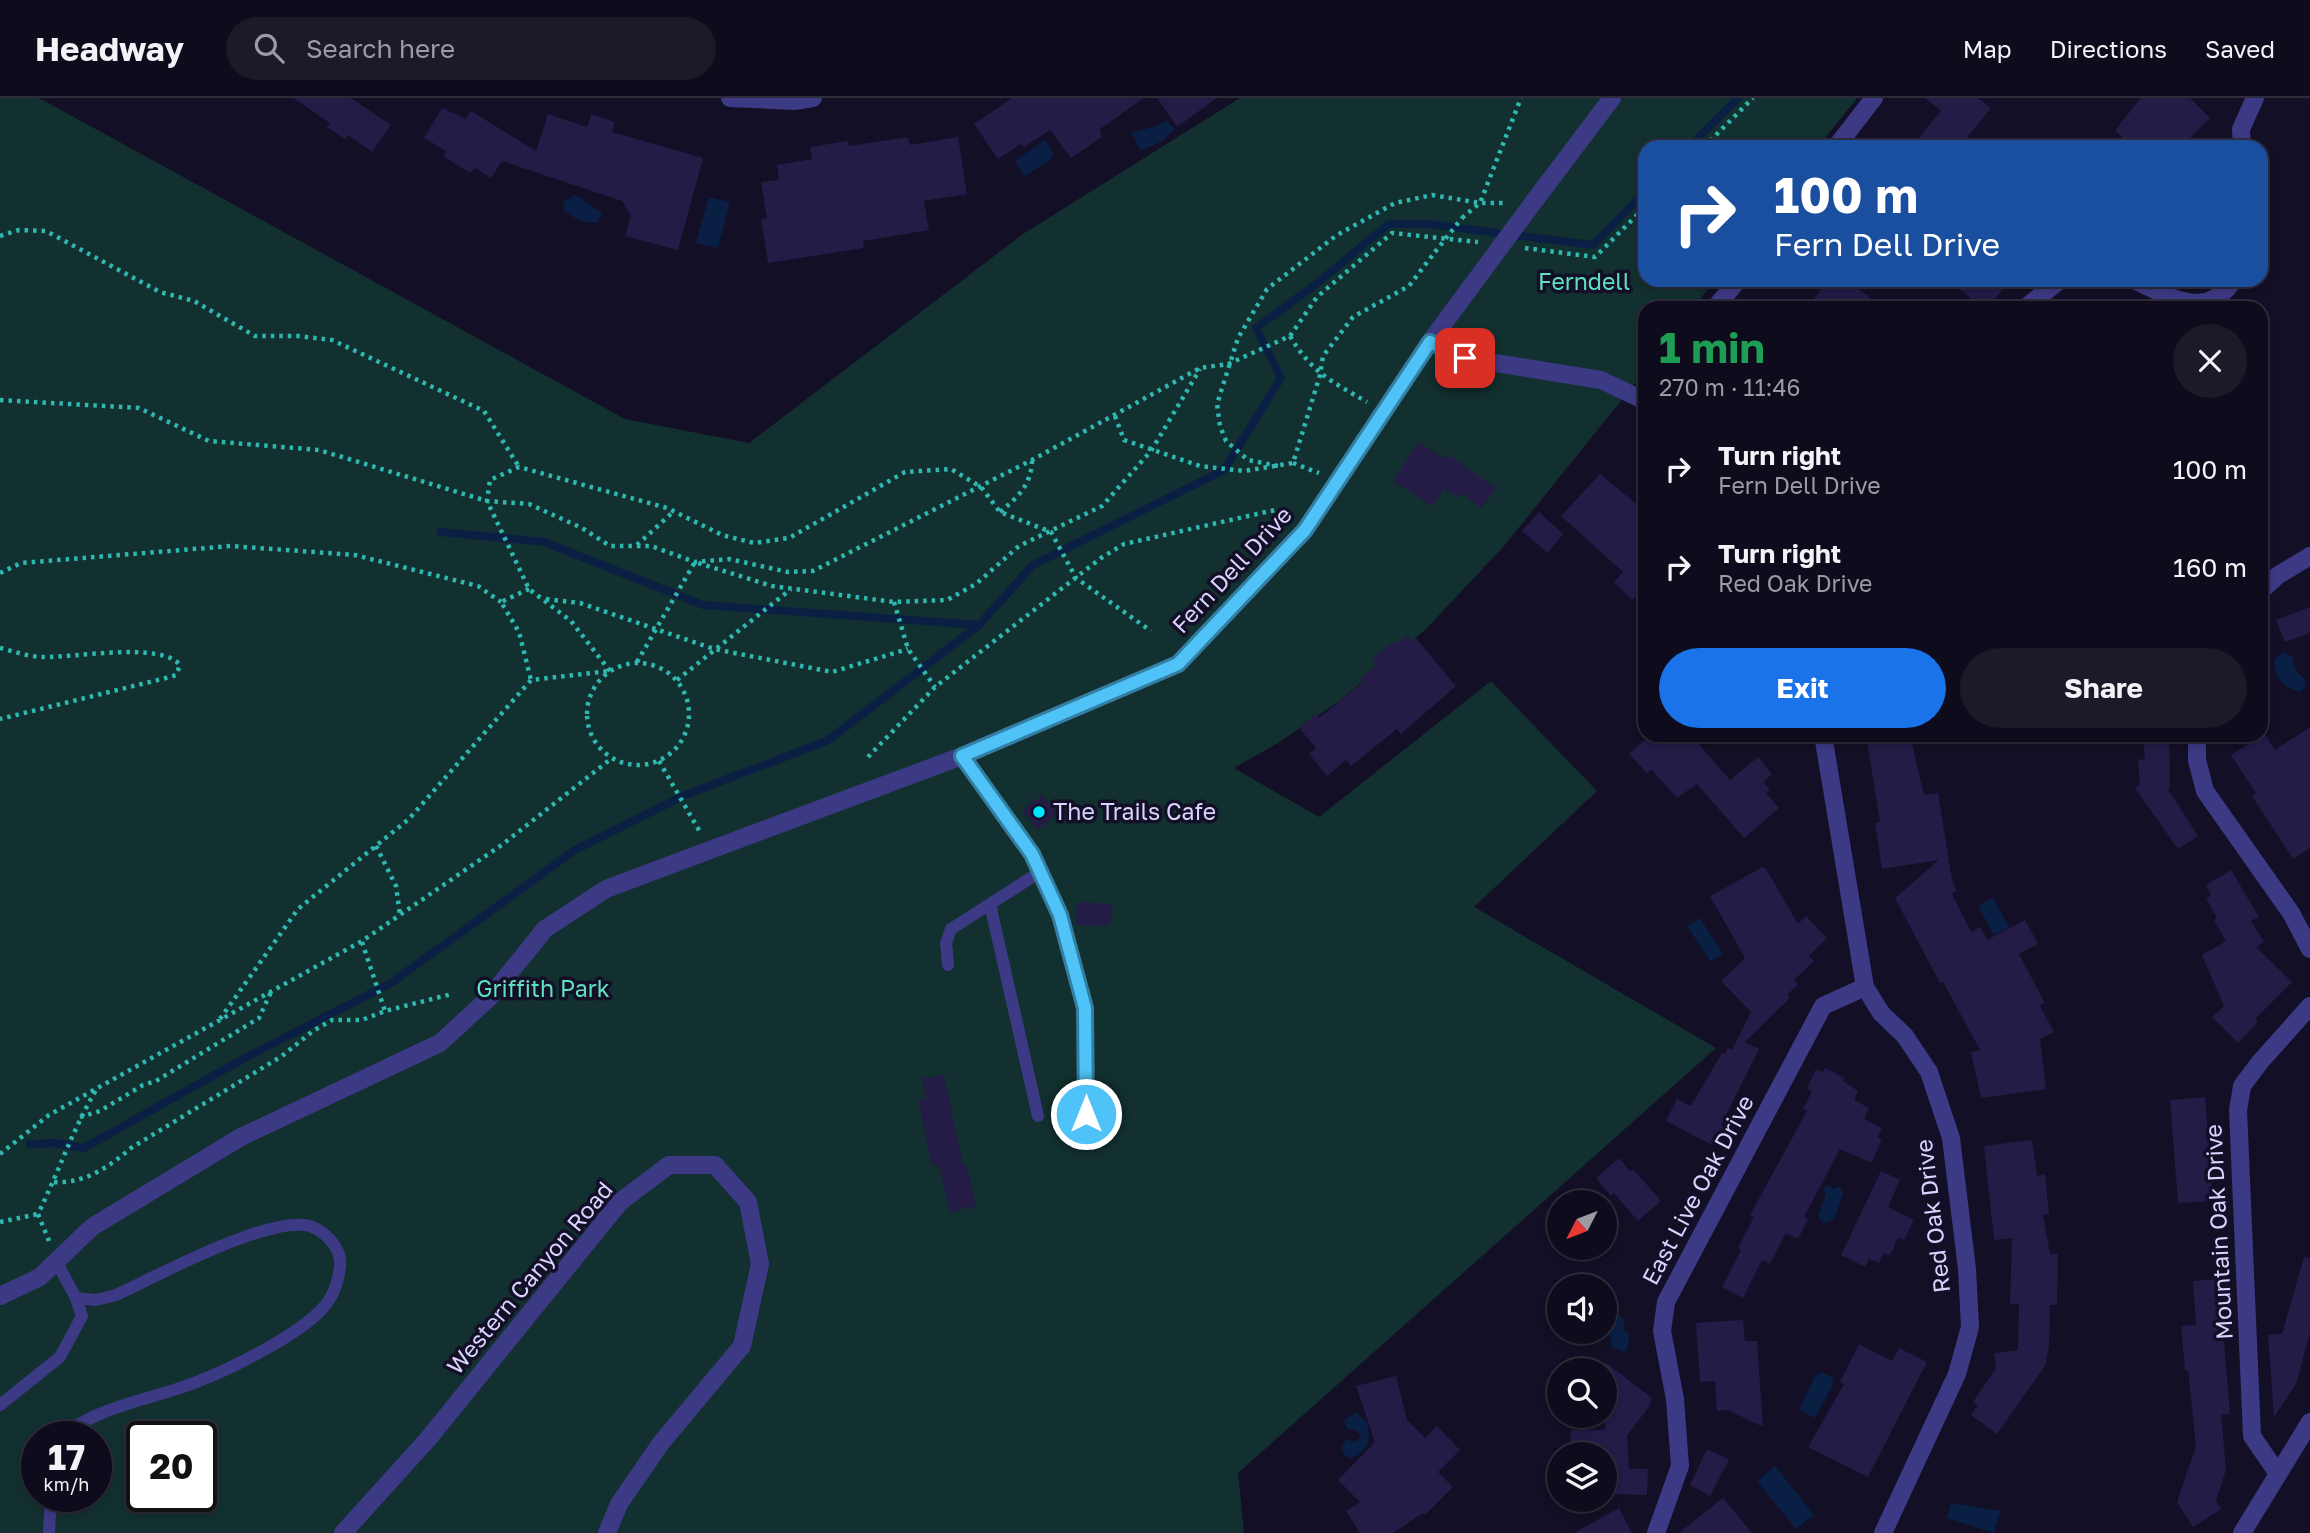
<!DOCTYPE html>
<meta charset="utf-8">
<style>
body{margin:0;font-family:"Golos Text",sans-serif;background:#1c1929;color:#f1f3f6;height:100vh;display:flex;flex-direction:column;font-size:26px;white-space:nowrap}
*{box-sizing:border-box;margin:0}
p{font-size:23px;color:#9b9ba3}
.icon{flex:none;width:38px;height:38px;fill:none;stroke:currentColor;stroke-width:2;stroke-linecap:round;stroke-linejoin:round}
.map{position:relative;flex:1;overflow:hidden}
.drawer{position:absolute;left:1638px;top:203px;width:630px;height:441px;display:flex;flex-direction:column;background:#0e0b1c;border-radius:21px;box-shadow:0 4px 10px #0003,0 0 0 2px #2e2b3b}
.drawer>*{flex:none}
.guide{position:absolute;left:1638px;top:42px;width:630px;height:147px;border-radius:21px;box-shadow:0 4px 10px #0003,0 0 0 2px #2e2b3b;background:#1a4fa0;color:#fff;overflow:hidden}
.needle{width:46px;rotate:228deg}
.tools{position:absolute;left:1547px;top:1092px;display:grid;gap:14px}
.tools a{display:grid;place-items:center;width:70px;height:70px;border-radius:50%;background:#0e0b1c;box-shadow:0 4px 10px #0003,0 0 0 2px #2e2b3b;font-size:35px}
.speed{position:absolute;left:21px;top:1323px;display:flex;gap:14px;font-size:35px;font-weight:700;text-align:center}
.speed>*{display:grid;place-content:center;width:91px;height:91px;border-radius:50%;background:#0e0b1c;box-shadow:0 4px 10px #0003,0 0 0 2px #2e2b3b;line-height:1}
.speed small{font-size:18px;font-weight:400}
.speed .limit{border:4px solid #111;border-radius:10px;background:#fff;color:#111}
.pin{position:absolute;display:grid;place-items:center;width:60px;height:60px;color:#fff;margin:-30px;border-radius:14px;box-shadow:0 4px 10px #0006}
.me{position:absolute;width:77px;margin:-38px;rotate:0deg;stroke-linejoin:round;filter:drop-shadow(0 0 5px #0008)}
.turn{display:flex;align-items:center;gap:24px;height:147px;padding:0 21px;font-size:32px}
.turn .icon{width:91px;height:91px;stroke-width:2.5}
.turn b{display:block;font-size:49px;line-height:60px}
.round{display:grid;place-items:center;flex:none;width:74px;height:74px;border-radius:37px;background:#1c1929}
.overview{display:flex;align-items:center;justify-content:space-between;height:119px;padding:0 21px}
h1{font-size:42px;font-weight:700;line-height:52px;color:#1e9e55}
.action{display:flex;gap:14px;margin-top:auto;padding:14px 21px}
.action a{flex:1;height:80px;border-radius:42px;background:#1a73e8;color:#fff;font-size:28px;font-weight:700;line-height:80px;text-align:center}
.action a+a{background:#1c1929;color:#f1f3f6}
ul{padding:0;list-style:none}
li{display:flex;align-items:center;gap:21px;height:98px;padding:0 21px}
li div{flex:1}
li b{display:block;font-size:26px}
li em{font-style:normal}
header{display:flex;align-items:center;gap:42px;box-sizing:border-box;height:98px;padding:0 35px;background:#0e0b1c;border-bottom:2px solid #2e2b3b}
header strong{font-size:33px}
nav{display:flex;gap:38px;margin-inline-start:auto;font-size:24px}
.search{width:490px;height:63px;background:#1c1929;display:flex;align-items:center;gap:18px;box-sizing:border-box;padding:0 24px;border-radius:38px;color:#9b9ba3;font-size:26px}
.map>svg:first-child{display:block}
.green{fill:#12302f;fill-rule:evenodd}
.water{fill:#0a1f44}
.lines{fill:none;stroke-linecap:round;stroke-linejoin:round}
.stream{stroke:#0a1f44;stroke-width:8}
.building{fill:#241b47}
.path{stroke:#2fb8b0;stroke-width:4.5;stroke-dasharray:3.5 5;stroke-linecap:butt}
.service{stroke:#3d3a85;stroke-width:12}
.minor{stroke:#3d3a85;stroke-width:18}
.path-bridge{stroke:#2fb8b0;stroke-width:4.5;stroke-dasharray:3.5 5;stroke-linecap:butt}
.minor-bridge{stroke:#3d3a85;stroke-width:18}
.route-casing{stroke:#337fa1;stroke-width:18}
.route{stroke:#4fc3f7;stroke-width:12}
.poi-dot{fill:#00e5ff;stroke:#130f26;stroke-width:2.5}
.labels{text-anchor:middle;stroke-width:7;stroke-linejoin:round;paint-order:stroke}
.park-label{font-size:23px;fill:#5fe0c0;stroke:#130f26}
.street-label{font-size:23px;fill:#d9d4ff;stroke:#130f26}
.poi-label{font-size:23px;fill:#d9d4ff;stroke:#130f26;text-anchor:start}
</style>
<header>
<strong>Headway</strong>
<div class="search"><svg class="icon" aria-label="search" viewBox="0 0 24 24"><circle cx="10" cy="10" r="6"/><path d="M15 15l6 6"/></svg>Search here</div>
<nav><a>Map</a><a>Directions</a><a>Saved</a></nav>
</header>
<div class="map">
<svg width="2310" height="1435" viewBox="0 0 2310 1435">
<rect width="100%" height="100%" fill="#130f26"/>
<!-- green -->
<path class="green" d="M 0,0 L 39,0 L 625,321 L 749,345 L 1023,136 L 1240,0 L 1857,0 L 1818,49 L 1645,49 L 1645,182 L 1715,182 L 1693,210 L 1645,210 L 1645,273 L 1504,448 L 1425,532 L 1338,604 L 1278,645 L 1234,670 L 1319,719 L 1491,583 L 1597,693 L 1474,809 L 1716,950 L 1238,1375 L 1244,1435 L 0,1435 ZM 37,1339 L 96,1339 L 96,1398 L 37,1398 ZM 142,1339 L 201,1339 L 201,1398 L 142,1398 Z"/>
<!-- water -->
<path class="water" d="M 1166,22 L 1175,31 L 1161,44 L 1141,52 L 1131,35 L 1160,27 Z
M 1045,42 L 1053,54 L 1051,61 L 1025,78 L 1015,63 Z
M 575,97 L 602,115 L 597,125 C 583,126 574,120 564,112 L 563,104 Z
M 709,99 L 730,104 L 718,150 L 696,145 Z
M 2283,554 L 2293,559 L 2295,571 L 2305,582 L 2305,588 L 2301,594 C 2284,591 2274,579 2274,562 Z
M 1993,800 L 2009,829 L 1994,837 L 1978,808 Z
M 1700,820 L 1723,856 L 1711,864 L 1687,828 Z
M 1830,1087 L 1832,1091 L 1840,1089 L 1843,1095 L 1834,1122 L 1823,1125 L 1818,1118 L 1826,1096 L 1823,1090 Z
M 1612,1212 L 1624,1221 L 1624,1232 L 1629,1236 L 1628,1250 L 1624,1254 L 1612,1249 L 1605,1214 Z
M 1821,1274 L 1834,1280 L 1832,1284 L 1834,1285 L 1815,1320 L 1801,1313 L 1800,1309 L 1816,1276 L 1819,1278 Z
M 1356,1315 L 1367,1324 C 1372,1341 1367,1357 1349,1360 L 1343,1356 L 1341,1348 L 1347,1341 L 1356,1344 L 1361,1338 L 1356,1332 L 1347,1331 L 1344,1322 Z
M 1775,1368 L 1814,1417 L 1796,1431 L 1757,1383 Z
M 1951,1405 L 2000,1413 L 1994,1435 L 1947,1420 Z"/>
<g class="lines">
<!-- stream -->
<path class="stream" d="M 1689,49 L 1738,0
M 441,434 L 544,444 L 703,507 L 979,527
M 30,1046 L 56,1045 L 84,1050 L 243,961 L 391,885 L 575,752 L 685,697 L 827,643 L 979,527 L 1033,467 L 1224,372 L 1281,280 L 1256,230 L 1315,187 L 1389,126 L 1428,126 L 1593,147 L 1645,94"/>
</g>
<!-- building -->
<path class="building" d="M 293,0 L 351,0 L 391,27 L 372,54 L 348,37 L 345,41 L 327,29 L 330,25 Z
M 1012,0 L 1144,0 L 1100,31 L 1102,39 L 1071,60 L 1050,32 L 1024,49 L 1021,46 L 998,61 L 974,26 Z
M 1157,0 L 1217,0 L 1177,29 Z
M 1925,0 L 1978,0 L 1991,10 L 1959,49 L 1911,49 L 1941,13 Z
M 2141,0 L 2190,0 L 2210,20 L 2181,49 L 2131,49 L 2115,32 Z
M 442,10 L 466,21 L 471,13 L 536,53 L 548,16 L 587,29 L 591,16 L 615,24 L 612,34 L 703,60 L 678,152 L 625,138 L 631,118 L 622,103 L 502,63 L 491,80 L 476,70 L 470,75 L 443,58 L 446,53 L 424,40 Z
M 908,39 L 910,47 L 958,39 L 967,96 L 924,103 L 929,132 L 863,143 L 864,150 L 768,165 L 761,121 L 767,120 L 761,84 L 779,82 L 777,67 L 812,61 L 810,49 L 848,43 L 849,48 Z
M 1828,182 L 1847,182 L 1883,210 L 1807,210 Z
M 1948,182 L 2010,182 L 1988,210 L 1983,210 Z
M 1418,344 L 1444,361 L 1447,356 L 1496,390 L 1482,410 L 1461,395 L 1458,400 L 1444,391 L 1433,408 L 1393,383 Z
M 1600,376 L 1645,413 L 1645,495 L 1642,492 L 1632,502 L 1614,484 L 1623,474 L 1561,418 Z
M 1539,414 L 1563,436 L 1548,455 L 1522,433 Z
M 2310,509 L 2310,535 L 2285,544 L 2276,522 Z
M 1408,538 L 1412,543 L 1416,540 L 1456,588 L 1401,636 L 1397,631 L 1351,668 L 1346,662 L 1327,678 L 1309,656 L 1316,650 L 1299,630 L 1316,616 L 1319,620 L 1363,584 L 1360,580 L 1377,567 L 1372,561 L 1397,542 L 1399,545 Z
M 2310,629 L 2310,750 L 2293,761 L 2252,698 L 2256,695 L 2231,657 L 2265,636 L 2275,652 Z
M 1650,637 L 1684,637 L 1696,643 L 1730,682 L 1758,659 L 1772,676 L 1763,684 L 1770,692 L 1766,695 L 1779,710 L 1744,740 L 1697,686 L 1677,700 L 1651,671 L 1647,675 L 1629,656 Z
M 1866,637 L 1910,637 L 1924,697 L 1938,695 L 1952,782 L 1957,793 L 1952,796 L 1971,834 L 1980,829 L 1987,842 L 2025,822 L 2038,846 L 2019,856 L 2045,905 L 2040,908 L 2054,934 L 2040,941 L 2046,991 L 1981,1000 L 1971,954 L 1980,952 L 1943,884 L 1940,885 L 1895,800 L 1939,762 L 1882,771 L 1875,725 L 1880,724 Z
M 2143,637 L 2169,637 L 2170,689 L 2168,691 L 2198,738 L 2178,751 L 2135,690 L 2140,686 L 2138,662 L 2145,661 Z
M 1042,697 L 1057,716 L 1037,732 L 1022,712 Z
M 1763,769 L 1766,771 L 1798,826 L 1806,818 L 1827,840 L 1809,858 L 1814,863 L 1794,882 L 1798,886 L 1787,897 L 1790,900 L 1745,944 L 1759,951 L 1721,1027 L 1724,1029 L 1714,1048 L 1666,1023 L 1677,1001 L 1691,1008 L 1722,955 L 1725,956 L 1728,950 L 1732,952 L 1751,914 L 1721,883 L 1745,860 L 1710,798 Z
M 2231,772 L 2259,819 L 2251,823 L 2264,844 L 2256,849 L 2292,884 L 2255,921 L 2258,924 L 2238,945 L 2212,919 L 2224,908 L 2202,857 L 2226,843 L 2214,822 L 2217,820 L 2206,800 L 2211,797 L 2206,787 Z
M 1077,804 L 1112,806 L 1110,828 L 1076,827 Z
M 1825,970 L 1845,980 L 1843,983 L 1858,993 L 1854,1002 L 1869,1010 L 1864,1021 L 1882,1030 L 1877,1039 L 1882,1042 L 1871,1065 L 1840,1051 L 1804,1119 L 1808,1121 L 1798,1141 L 1786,1135 L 1770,1166 L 1762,1162 L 1743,1200 L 1722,1189 L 1741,1152 L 1738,1150 L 1754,1119 L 1750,1117 L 1807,1013 L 1803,1011 L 1812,993 L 1807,991 L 1816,971 L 1823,974 Z
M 944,977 L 963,1068 L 967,1067 L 976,1108 L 950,1114 L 939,1067 L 932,1068 L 918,1002 L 926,1000 L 922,981 Z
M 2205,999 L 2213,1103 L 2178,1105 L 2170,1002 Z
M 2032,1042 L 2037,1078 L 2045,1076 L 2049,1116 L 2043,1117 L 2050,1156 L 2058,1156 L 2057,1207 L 2050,1207 L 2049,1249 L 2045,1268 L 1997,1336 L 1971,1317 L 1978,1307 L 1973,1304 L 1996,1270 L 1994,1255 L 2018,1252 L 2019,1206 L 2010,1206 L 2012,1140 L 1994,1142 L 1984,1048 Z
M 1619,1060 L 1630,1073 L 1633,1071 L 1661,1103 L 1638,1123 L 1614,1095 L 1611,1098 L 1596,1080 Z
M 1881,1073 L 1900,1082 L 1888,1109 L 1914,1122 L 1904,1142 L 1898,1140 L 1890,1157 L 1884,1155 L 1879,1165 L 1869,1161 L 1865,1169 L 1841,1157 Z
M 2304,1159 L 2310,1160 L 2310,1235 L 2296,1286 L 2274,1319 L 2268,1237 L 2282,1236 Z
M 2219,1181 L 2230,1316 L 2221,1316 L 2226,1372 L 2216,1403 L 2221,1411 L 2193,1429 L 2177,1404 L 2196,1348 L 2188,1272 L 2185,1272 L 2181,1228 L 2196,1227 L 2193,1183 Z
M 1743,1222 L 1745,1243 L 1757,1243 L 1763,1329 L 1728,1312 L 1717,1313 L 1715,1283 L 1700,1284 L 1696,1225 Z
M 1859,1246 L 1892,1263 L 1899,1250 L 1927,1264 L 1868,1379 L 1808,1349 L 1844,1286 L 1840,1284 Z
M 1605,1264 L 1652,1300 L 1649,1309 L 1627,1337 L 1629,1371 L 1648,1371 L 1647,1397 L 1605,1396 L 1605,1356 L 1570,1356 L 1571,1332 L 1605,1332 Z
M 1396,1278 L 1407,1322 L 1425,1340 L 1437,1328 L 1460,1352 L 1438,1374 L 1453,1389 L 1425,1417 L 1423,1415 L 1393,1435 L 1360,1435 L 1346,1413 L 1360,1404 L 1338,1382 L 1375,1344 L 1356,1288 Z
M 1707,1351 L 1729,1362 L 1710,1398 L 1690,1387 Z
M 1723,1400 L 1752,1435 L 1679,1435 Z
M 1619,1410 L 1632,1435 L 1574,1435 Z"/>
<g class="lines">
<!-- path -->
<path class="path" d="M 1704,49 L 1753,0
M 1462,120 L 1480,105 L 1507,105
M 0,138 L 19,132 L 46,133 L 160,194 L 194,203 L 255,238 L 298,238 L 332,242 L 484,313 L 519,369
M 1525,150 L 1595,159 L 1645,109
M 1290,238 C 1312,275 1331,283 1367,304
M 0,302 L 139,310 L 209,343 L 319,352 L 487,403 L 529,406 L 582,430 L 610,448 L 651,448 L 695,464 L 729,461 L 788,474 L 813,473 L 1032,362 L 1200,270 L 1228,266 L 1290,238 L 1317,199 L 1392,135 L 1478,144
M 1115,318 L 1124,342 L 1200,368 L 1244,373 L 1293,365 L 1320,277 L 1323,258 L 1353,219 L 1409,188 L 1435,154
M 1293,365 L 1319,375
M 1278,368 L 1248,362 L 1226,343 L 1220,328 L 1217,306 L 1238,240 L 1267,191 L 1337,137 L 1395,105 L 1432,97 L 1480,105 L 1521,0
M 1000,414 C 1018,399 1031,387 1032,363
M 637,447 L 674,413
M 0,475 L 21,465 L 231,448 L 355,457 L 478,488 L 501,504
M 529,491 L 501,504 L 519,534 L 531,582
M 546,501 L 580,505 L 714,551 L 832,574 L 908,551
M 894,504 L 908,551 L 935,589
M 0,550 C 13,553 29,559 43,559 C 72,560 161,543 180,567 L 176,577 L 170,579 L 0,621
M 637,564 L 695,464 L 772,488 L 894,504 L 947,502 L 976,486 L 1019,448 L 1102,408 L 1151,353 L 1200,271
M587 616a51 51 0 1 1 102 0a51 51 0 1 1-102 0Z
M 610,573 L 571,523 L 529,491 L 487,403 L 490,382 L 519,369 L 667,410 L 722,437 L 754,445 L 789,440 L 905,374 L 951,371 L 981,389 L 1000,414 L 1051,434 L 1076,480 L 1151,533
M 677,582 L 791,491
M 868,659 L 935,589 L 1101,460 L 1124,446 L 1275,412 L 1287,420
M 659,663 L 700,734
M 376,748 L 396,788 L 400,817
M 362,844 L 385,913
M 220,921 L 298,811 L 409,721 L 531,582 L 609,573
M 80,1019 L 100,1013 L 143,987 L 156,983 L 259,920 L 271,894
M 0,1056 L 49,1017 L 362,843 L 503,746 L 612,660
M 54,1084 C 84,1086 109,1069 131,1050 L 282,958 L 313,933 L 332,922 L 362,922 L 385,913 L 452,896
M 0,1124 L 38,1116
M 49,1143 L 38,1116 C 59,1073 72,1033 96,992"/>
<!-- service -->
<path class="service" d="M 962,658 L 1032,756 L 1060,817 L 1085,910 L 1086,1042
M 990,806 L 1038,1018
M 948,867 L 946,845 L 951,831 L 1040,774
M 0,1307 L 60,1259 L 82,1218 L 76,1200 L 56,1163
M 61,1339 C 98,1308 150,1302 194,1285 C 228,1272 310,1233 329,1202 C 336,1191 339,1180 340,1167 C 342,1151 325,1133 310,1128 C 269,1117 157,1178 116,1197 L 96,1202 L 76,1200
M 49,1435 L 51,1398"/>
<!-- minor -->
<path class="minor" d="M 730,0 L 794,3 L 813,0
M 1836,49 L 1874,0
M 2242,49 L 2241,31 L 2255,0
M 1532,106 L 1612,0
M 2134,182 C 2169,198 2205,224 2234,182
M 1715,210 L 1738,182
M 2025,210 L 2060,182
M 1430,244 L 1465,260 L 1601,282 L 1645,303
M 2261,493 L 2277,478 L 2310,458
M 1823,637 L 1865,889 L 1881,915 L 1905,938 L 1929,974 L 1951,1040 L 1967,1171 L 1970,1229 L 1957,1276 L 1883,1435
M 2197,637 L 2197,662 L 2205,693 L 2291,815 L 2310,851
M 0,1198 L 40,1179 L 92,1129 L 241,1039 L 440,945 L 490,899 L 545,831 L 606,791 L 962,658 L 1178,566 L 1305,432 L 1430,244 L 1470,190
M 2278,1376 L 2252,1338 L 2238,1012 L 2242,988 L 2260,964 L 2310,908
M 343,1435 L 428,1341 L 620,1104 L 669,1067 L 715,1067 L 748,1104 L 760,1166 L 742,1248 L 661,1345 L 619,1406 L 607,1435
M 1656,1435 L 1680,1368 L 1675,1301 L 1662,1233 L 1666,1204 L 1823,908 L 1865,889
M 2242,1435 L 2310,1324"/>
<!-- path-bridge -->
<path class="path-bridge" d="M 1435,154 L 1462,120"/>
<!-- minor-bridge -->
<path class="minor-bridge" d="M 1470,190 L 1532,106"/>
</g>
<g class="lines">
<!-- route casing -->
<g class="route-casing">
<path id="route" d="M 1086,1016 L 1085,910 L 1060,817 L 1032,756 L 962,658 L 1178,566 L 1305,432 L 1430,244 L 1465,260"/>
</g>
<!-- route -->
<use href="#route" class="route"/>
</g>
<!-- markers -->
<circle class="poi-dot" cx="1039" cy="714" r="7"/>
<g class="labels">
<!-- park labels -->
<g class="park-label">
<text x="1584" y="192">Ferndell</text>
<text x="543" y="899">Griffith Park</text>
</g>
<!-- street labels -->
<g class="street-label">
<text transform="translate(1232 472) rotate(-47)" y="8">Fern Dell Drive</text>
<text transform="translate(1698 1092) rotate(-62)" y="8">East Live Oak Drive</text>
<text transform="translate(1933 1118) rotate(-97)" y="8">Red Oak Drive</text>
<text transform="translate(2219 1134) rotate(-93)" y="8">Mountain Oak Drive</text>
<text transform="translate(530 1180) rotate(-50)" y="8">Western Canyon Road</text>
</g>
<!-- poi labels -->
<g class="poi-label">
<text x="1053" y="722">The Trails Cafe</text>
</g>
</g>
</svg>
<div class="tools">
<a><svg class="needle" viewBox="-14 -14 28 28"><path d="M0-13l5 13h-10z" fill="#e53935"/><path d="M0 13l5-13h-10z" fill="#9b9ba3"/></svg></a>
<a><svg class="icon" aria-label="sound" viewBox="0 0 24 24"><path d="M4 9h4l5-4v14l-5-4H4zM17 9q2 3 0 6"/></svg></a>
<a><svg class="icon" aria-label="search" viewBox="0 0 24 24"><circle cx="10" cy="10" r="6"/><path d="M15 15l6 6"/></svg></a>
<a><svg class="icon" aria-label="layers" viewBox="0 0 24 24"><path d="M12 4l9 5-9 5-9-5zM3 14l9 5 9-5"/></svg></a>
</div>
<div class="speed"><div>17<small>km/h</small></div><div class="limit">20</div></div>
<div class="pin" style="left:1465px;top:260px;background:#d93025"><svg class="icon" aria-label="arrive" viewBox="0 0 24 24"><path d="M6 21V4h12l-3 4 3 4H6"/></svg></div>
<svg class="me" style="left:1086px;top:1016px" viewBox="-20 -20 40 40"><circle r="17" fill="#4fc3f7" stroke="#fff" stroke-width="3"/><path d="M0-11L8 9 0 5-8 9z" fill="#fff"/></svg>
<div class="guide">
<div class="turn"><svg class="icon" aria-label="right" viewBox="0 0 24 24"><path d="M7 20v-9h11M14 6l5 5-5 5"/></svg><div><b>100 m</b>Fern Dell Drive</div></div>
</div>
<section class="drawer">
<div class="overview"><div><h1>1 min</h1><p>270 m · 11:46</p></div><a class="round"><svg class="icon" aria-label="close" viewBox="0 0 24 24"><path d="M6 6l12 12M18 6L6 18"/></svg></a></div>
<ul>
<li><svg class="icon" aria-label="right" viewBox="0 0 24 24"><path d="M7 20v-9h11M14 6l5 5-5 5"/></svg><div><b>Turn right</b><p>Fern Dell Drive</p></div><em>100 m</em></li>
<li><svg class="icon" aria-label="right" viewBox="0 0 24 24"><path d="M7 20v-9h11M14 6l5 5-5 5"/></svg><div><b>Turn right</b><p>Red Oak Drive</p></div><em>160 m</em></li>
</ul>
<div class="action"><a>Exit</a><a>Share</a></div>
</section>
</div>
